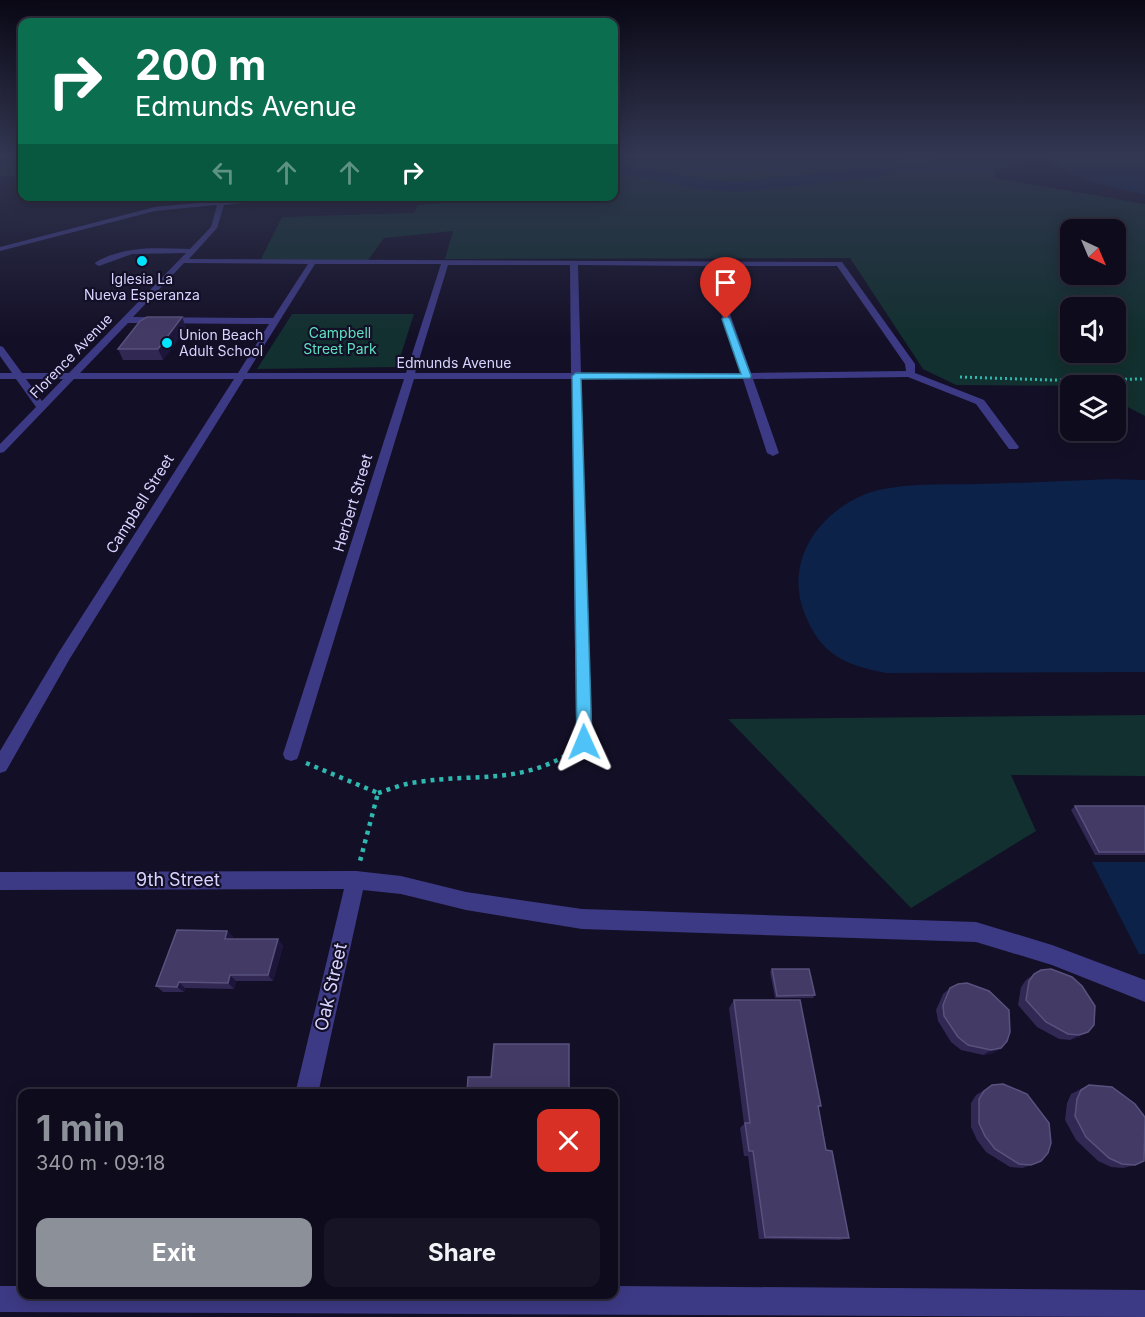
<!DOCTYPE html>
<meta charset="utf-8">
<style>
body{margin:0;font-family:Inter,sans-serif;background:#171425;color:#f1f3f6;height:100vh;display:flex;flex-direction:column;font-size:22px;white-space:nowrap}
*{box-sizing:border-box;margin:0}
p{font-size:20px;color:#9b9ba3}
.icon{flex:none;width:33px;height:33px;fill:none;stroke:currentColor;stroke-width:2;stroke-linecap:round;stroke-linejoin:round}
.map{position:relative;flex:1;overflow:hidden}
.panel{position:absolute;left:18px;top:1089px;width:600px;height:210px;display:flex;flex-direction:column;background:#0e0b1c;border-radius:12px;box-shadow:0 3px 15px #0003,0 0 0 2px #2e2b3b}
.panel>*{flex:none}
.banner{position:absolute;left:18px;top:18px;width:600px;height:183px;border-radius:12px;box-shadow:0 3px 15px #0003,0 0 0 2px #2e2b3b;background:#0b6e4f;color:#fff;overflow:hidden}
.needle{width:39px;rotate:136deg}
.fabs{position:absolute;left:1060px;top:219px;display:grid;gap:12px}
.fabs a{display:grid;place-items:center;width:66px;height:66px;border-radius:12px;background:#0e0b1c;box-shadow:0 3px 15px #0003,0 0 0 2px #2e2b3b;font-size:30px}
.pin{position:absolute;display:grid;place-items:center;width:51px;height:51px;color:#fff;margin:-62px -26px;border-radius:50% 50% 50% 0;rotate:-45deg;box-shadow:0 0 6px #0007}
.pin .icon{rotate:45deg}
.me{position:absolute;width:66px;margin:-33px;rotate:359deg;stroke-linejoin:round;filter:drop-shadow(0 0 4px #0008)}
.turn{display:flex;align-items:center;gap:21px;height:126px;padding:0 18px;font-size:27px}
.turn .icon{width:78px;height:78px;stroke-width:2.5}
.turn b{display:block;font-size:42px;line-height:51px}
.lanes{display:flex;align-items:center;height:57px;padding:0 18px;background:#0003;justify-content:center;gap:30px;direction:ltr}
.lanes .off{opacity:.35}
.round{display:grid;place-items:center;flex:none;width:63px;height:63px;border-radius:12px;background:#171425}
.headline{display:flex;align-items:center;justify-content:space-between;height:102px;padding:0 18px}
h1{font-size:36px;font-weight:700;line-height:45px;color:#8c9099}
.cta{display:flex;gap:12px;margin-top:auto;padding:12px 18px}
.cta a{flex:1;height:69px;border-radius:12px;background:#8c9099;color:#fff;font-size:24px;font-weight:700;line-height:69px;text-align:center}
.cta a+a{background:#171425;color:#f1f3f6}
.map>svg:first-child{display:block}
.green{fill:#12302f;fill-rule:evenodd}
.water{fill:#0c2248}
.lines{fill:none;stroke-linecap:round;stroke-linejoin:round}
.river{fill:#0c2248;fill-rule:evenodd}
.path-far1{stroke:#2fb8b0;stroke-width:3;stroke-dasharray:2 3;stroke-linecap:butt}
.path{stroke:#2fb8b0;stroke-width:4.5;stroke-dasharray:4 5;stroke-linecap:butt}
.minor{fill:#3d3a85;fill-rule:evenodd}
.wall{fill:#312854}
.shaded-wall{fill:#1d163a}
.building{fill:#433a66;stroke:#5a527e;stroke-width:1.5}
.route{fill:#4fc3f7;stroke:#337fa1;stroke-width:1.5}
.poi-dot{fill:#00e5ff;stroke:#130f26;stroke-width:2}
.labels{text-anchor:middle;stroke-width:4.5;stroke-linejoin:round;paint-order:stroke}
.far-poi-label{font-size:14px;fill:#d9d4ff;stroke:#130f26}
.far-park-label{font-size:14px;fill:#5fe0c0;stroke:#130f26}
.far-street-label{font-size:14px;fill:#d9d4ff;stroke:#130f26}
.street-label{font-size:15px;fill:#d9d4ff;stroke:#130f26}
.near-street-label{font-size:18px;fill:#d9d4ff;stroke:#130f26}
</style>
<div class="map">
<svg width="1145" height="1317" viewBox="0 0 1145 1317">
<rect width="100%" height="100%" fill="#130f26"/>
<!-- green -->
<path class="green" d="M 614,154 L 999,154 L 989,157 L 1031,159 L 1027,163 L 995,170 L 995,178 L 1145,204 L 1145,416 L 1116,401 L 1116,386 L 956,385 L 923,369 L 850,258 L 445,259 L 453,231 L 384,238 L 366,263 L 259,263 L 282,217 L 414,213 L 418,205 L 525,197 L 614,196 ZM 1071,230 L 1116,230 L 1116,274 L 1071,274 ZM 1071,308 L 1116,308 L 1116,352 L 1071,352 Z
M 0,158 L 22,163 L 22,176 L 0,176 Z
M 292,314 L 414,314 L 397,367 L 257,369 Z
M 1145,715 L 1145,776 L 1011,775 L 1036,831 L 911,908 L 728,719 Z"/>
<!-- water -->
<path class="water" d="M 1049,154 L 1145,154 L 1145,195 C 1114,186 1075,183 1050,160 Z
M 1112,479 L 1145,480 L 1145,672 L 886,673 C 844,665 820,654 804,612 C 785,562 817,515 863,495 C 895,482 942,485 976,484 C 1021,483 1067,481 1112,479 Z
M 1092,862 L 1145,862 L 1145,954 L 1139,954 Z"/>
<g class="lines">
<!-- river -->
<path class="river" d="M 919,154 L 943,154 L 940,157 L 879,177 L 739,192 L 700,189 L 614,172 L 614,162 L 700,179 L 739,182 L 877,167 Z"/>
<!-- path-far1 -->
<path class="path-far1" d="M 960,377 L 1051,380 L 1145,379"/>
<!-- path -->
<path class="path" d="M 306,763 L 378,793 L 360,861
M 378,793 C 391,789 405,783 418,782 C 477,773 518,785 572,752"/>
<!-- minor -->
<path class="minor" d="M 220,196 L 226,196 L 225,201 L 304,196 L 224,205 L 217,228 L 189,259 L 842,262 L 915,364 L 915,373 L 984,400 L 1019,447 L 1017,449 L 1009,449 L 976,404 L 908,377 L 753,379 L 779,453 L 773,456 L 767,453 L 743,379 L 581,379 L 592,742 L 590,747 L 584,749 L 578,747 L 576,742 L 572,379 L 414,379 L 299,754 L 297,759 L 291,761 L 285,759 L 283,754 L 404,379 L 244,379 L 69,660 L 6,771 L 0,773 L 0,751 L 59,652 L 234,379 L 74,379 L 4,452 L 0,453 L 0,444 L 36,407 L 16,379 L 0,379 L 0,373 L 12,373 L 0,356 L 0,346 L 3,347 L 22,373 L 69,373 L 186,253 L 132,254 L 99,266 L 95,264 L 96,262 C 126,245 157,248 190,249 L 211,227 L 217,205 L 155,211 L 0,251 L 0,247 L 155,207 L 218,201 ZM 184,263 L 308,264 L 273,318 L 133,317 ZM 315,264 L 441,264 L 406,373 L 247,373 ZM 448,265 L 570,265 L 571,373 L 415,373 ZM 578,265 L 705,266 L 741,373 L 581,373 ZM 713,266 L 837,266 L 905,364 L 906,371 L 751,373 ZM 128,323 L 269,324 L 238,373 L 80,373 ZM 26,379 L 63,379 L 42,401 Z
M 356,871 L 401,876 L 466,892 L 582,909 L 976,922 L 1052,945 L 1145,980 L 1145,1002 L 1052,965 L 976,942 L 582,929 L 466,910 L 401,894 L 363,890 L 318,1094 L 295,1094 L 344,889 L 0,890 L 0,872 Z
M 0,1286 L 22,1286 L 22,1294 L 614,1294 L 614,1286 L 1145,1290 L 1145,1317 L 0,1312 Z"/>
</g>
<!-- wall -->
<path class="wall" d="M 182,317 L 186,328 L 163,360 L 123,360 L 118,349 Z
M 1075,806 L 1145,806 L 1145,855 L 1095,855 L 1071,810 Z
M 227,931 L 233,937 L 232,939 L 278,939 L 283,946 L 273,981 L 236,981 L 234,989 L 185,988 L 184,992 L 163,992 L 156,986 Z
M 772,969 L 815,995 L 813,998 L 775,998 L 770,972 Z
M 1034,974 L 1072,977 L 1079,1037 L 1070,1040 L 1059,1039 L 1037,1027 L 1018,1005 L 1021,987 L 1026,980 Z
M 950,988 L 1001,1048 L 993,1053 L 983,1055 L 961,1050 L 951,1042 L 938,1021 L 936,1010 L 943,994 Z
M 734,1000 L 821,1106 L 818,1108 L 826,1150 L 849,1238 L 840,1240 L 759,1239 L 748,1156 L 744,1156 L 740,1128 L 744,1124 L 729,1008 Z
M 992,1085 L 1031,1165 L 1022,1168 L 1010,1167 L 986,1152 L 977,1140 L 971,1127 L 971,1103 L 976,1095 Z
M 1089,1085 L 1135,1165 L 1123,1168 L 1111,1167 L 1098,1161 L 1076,1140 L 1065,1120 L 1067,1103 L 1071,1094 Z"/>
<!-- shaded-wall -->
<path class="shaded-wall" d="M 182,317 L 186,328 L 163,360 L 158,349 Z
M 227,931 L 233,937 L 230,945 L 225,939 Z
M 278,939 L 283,946 L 273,981 L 268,975 Z
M 230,975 L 236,981 L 234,989 L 228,983 Z
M 179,982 L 185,988 L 184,992 L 177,987 Z
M 1088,1032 L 1079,1037 L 1070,1040 L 1079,1035 Z
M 1001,1048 L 993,1053 L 983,1055 L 991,1050 Z"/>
<!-- building -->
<path class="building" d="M 147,317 L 182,317 L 158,349 L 118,349 L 140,321 Z
M 1075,806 L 1145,806 L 1145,852 L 1099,852 Z
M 177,930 L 227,931 L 225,939 L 278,939 L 268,975 L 230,975 L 228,983 L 179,982 L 177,987 L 156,986 Z
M 772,969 L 809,969 L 815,995 L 777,996 Z
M 1051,969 L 1072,977 L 1082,986 L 1095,1006 L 1094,1025 L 1088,1032 L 1079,1035 L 1068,1034 L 1046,1022 L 1026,1000 L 1029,981 L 1034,974 L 1041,970 Z
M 967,983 L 989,991 L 1009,1010 L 1010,1032 L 1007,1041 L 1001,1048 L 991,1050 L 968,1045 L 958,1037 L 944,1016 L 943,1005 L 950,988 L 958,984 Z
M 734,1000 L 800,1000 L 821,1106 L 818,1106 L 826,1150 L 832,1151 L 849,1238 L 765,1237 L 753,1151 L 749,1151 L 745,1123 L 750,1123 Z
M 494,1044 L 569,1044 L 569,1094 L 467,1094 L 468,1077 L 491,1077 Z
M 1003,1084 L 1027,1094 L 1049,1123 L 1051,1143 L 1048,1153 L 1041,1161 L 1031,1165 L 1019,1164 L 995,1149 L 985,1136 L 979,1123 L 979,1099 L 984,1091 L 992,1085 Z
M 1089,1085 L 1112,1087 L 1135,1104 L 1144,1116 L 1145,1118 L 1144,1161 L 1135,1165 L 1122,1164 L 1109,1158 L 1086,1137 L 1075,1116 L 1077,1099 L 1081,1090 Z"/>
<!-- sky -->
<linearGradient id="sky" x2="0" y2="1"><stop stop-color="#0a0815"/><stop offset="0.46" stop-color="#333752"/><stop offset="1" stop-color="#333752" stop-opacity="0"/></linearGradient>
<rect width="1145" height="338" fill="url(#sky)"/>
<!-- route -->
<path class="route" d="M 726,316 L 730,319 L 751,376 L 750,378 L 581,379 L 592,742 L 590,746 L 584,748 L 579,746 L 577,742 L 572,376 L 576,373 L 741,374 L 722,319 Z"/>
<!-- markers -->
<g class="poi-dot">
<circle cx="142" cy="261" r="6"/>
<circle cx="167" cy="343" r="6"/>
</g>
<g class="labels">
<!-- far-poi labels -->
<g class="far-poi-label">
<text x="142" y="284">Iglesia La<tspan x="142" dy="16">Nueva Esperanza</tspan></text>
<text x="179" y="340" text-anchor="start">Union Beach<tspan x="179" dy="16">Adult School</tspan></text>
</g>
<!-- far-park labels -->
<g class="far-park-label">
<text x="340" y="338">Campbell<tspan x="340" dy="16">Street Park</tspan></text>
</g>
<!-- far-street labels -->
<g class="far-street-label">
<text transform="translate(71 356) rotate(-46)" y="5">Florence Avenue</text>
<text x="454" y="368">Edmunds Avenue</text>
</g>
<!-- street labels -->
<g class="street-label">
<text transform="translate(353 503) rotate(-73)" y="5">Herbert Street</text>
<text transform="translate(140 504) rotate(-58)" y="5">Campbell Street</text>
</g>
<!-- near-street labels -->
<g class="near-street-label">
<text x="178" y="886">9th Street</text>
<text transform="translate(331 987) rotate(-77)" y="6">Oak Street</text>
</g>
</g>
</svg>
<div class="fabs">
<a><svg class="needle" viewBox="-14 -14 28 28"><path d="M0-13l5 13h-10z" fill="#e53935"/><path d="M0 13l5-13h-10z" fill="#9b9ba3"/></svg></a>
<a><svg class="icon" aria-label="sound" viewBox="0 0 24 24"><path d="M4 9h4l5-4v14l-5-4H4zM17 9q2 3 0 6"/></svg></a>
<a><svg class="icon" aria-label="layers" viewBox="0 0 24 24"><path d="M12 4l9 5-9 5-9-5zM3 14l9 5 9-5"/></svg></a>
</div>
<div class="pin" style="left:726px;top:319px;background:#d93025"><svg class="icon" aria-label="arrive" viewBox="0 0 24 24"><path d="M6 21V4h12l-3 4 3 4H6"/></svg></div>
<svg class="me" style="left:584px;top:742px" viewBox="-20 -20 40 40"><path d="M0-17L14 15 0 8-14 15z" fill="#4fc3f7" stroke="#fff" stroke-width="4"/></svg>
<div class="banner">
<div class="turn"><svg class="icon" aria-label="right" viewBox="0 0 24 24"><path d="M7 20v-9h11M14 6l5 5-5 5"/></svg><div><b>200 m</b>Edmunds Avenue</div></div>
<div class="lanes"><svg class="icon off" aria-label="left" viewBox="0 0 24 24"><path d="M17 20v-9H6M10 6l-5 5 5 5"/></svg><svg class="icon off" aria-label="ahead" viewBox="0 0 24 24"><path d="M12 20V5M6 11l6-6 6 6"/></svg><svg class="icon off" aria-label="ahead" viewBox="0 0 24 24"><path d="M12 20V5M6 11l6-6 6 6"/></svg><svg class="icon" aria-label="right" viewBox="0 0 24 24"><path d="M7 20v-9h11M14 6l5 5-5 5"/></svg></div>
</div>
<section class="panel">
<div class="headline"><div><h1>1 min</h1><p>340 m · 09:18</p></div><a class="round" style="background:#d93025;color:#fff"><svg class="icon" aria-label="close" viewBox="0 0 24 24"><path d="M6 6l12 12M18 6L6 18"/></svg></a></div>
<div class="cta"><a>Exit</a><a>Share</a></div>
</section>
</div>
